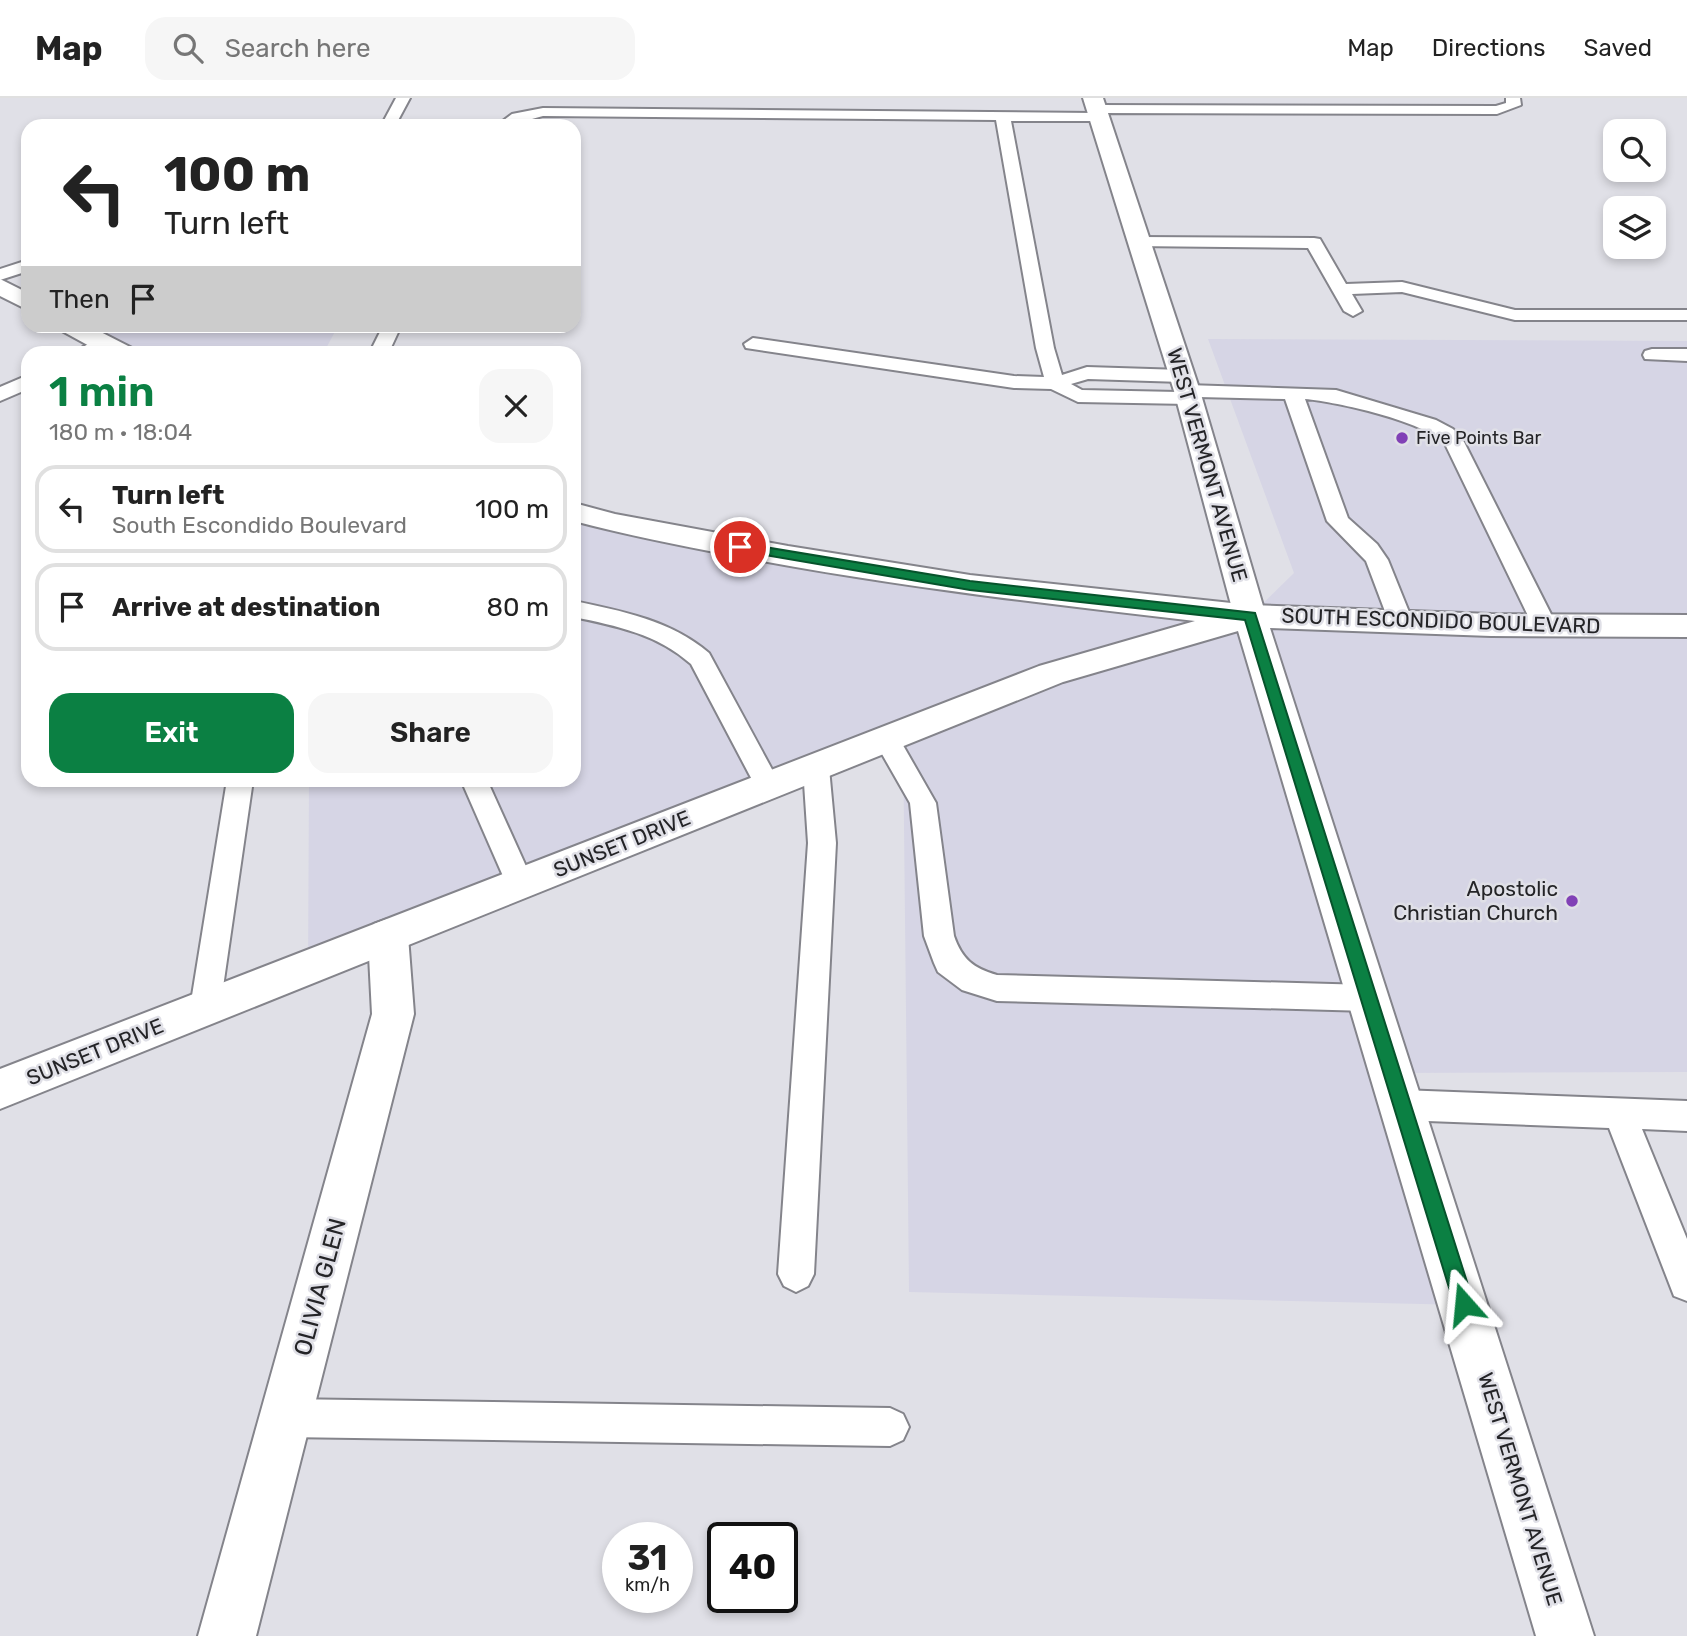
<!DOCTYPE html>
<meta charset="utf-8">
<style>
body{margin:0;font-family:Rubik,sans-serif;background:#f6f6f6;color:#222;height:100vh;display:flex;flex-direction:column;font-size:26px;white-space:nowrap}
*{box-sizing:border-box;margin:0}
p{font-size:23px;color:#767676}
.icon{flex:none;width:38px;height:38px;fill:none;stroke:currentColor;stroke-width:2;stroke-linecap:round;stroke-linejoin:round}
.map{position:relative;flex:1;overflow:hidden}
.panel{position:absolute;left:21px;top:248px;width:560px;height:441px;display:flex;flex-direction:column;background:#fff;border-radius:21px;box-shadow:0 4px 10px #0003}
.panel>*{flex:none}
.banner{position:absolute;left:21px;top:21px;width:560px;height:214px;border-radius:21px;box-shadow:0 4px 10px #0003;background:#fff;color:#222;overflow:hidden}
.controls{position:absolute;left:1603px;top:21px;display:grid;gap:14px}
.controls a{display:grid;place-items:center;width:63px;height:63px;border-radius:14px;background:#fff;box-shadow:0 4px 10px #0003;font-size:35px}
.speed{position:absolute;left:602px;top:1424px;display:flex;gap:14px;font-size:35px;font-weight:700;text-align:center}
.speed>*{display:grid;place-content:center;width:91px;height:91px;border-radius:50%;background:#fff;box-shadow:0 4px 10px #0003;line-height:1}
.speed small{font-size:18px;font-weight:400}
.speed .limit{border:4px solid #111;border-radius:10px;background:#fff;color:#111}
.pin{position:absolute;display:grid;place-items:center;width:60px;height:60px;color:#fff;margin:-30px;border:4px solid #fff;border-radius:50%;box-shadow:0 2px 7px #0007}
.me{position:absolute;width:77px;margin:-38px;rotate:342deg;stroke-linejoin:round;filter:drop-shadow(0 0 5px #0008)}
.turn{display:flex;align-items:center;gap:24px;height:147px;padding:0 28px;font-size:32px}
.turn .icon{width:91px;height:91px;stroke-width:2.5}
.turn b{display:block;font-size:49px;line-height:60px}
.then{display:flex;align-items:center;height:66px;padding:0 28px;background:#0003;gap:14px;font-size:26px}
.round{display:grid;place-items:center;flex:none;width:74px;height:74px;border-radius:21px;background:#f6f6f6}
.head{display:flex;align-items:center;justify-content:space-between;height:119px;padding:0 28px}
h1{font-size:42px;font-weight:600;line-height:52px;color:#0b8043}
.action{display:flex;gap:14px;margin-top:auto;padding:14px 28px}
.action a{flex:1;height:80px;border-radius:21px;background:#0b8043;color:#fff;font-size:28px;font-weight:600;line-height:80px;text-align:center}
.action a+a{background:#f6f6f6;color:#222}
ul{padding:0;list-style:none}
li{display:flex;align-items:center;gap:21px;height:88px;margin:0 14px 10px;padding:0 14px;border:4px solid #e0e0e0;border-radius:21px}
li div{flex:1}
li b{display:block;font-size:26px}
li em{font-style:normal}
header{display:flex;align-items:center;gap:42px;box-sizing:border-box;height:98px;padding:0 35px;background:#fff;border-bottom:2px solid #e0e0e0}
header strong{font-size:33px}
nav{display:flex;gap:38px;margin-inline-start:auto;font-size:24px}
.search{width:490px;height:63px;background:#f6f6f6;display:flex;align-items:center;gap:18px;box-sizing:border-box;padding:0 24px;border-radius:21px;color:#767676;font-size:26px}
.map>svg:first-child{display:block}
.built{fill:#d6d5e5}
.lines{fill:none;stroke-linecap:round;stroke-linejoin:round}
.lane-casing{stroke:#84848b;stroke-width:4}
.street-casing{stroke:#84848b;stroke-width:4}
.secondary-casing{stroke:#84848b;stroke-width:4}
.lane{fill:#fff;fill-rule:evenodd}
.street{fill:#fff;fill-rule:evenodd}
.secondary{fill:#fff;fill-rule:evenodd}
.route{fill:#0b8043;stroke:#07532c;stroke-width:2}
.poi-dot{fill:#8141b6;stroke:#e0e0e7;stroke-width:2.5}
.labels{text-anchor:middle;stroke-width:5;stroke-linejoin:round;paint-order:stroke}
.far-poi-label{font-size:18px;fill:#242427;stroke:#e0e0e7;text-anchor:start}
.street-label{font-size:21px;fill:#242427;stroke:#e0e0e7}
.poi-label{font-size:21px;fill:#242427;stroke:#e0e0e7;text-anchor:end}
.near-street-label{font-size:24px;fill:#242427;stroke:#e0e0e7}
</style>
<header>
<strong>Map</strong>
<div class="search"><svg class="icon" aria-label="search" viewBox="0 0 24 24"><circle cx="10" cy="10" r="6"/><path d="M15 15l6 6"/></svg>Search here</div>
<nav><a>Map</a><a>Directions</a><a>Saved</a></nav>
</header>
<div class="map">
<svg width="1687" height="1538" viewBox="0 0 1687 1538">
<rect width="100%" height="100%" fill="#e0e0e7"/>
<!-- built -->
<path class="built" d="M 71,228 L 338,228 L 323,256 L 125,255 Z
M 1208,241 L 1687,243 L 1687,974 L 1391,975 L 1464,1207 L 909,1194 L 903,635 L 308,870 L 309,683 L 574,682 L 574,414 L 615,425 L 1250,518 L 1294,475 Z"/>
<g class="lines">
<!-- lane casing -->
<g class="lane-casing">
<path id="lane" d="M 396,0 L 410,0 L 395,28 L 381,28 Z
M 1506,0 L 1520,0 L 1521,7 L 1497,16 L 1103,15 L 1107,19 L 1100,23 L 1011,23 L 1054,250 L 1062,277 L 1087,269 L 1182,272 L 1192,278 L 1182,284 L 1088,281 L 1071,286 L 1082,292 L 1178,294 L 1180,289 L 1187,287 L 1336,292 L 1436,322 L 1453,331 L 1464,344 L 1557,528 L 1553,534 L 1545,536 L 1537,534 L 1533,528 L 1445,346 C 1424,323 1337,304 1305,301 L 1348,420 L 1377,446 L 1388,462 L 1413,524 L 1409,530 L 1401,532 L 1393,530 L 1389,524 L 1366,463 L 1327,423 L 1285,301 L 1198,299 L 1196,304 L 1189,306 L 1078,304 L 1051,291 L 1014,290 L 746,250 L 744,246 L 753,240 L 1014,278 L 1044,279 L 1036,250 L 996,22 L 543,18 C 526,22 513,28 496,28 L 512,16 L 543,10 L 1094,15 L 1090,11 L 1097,7 L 1496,8 L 1506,5 Z
M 1138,139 L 1314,140 L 1320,141 L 1346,186 L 1402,184 L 1515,212 L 1687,212 L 1687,222 L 1515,222 L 1402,194 L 1352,196 L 1362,213 L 1353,218 L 1344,213 L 1308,150 L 1132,148 L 1130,144 L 1132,140 Z
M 28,162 L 28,173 L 0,182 L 0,171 Z
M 383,228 L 401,228 L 388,256 L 369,256 Z
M 102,238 L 111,244 C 100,257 87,256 71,256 Z
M 1652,251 L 1687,251 L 1687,263 L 1645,261 L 1643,257 L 1645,253 Z
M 28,277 L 28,291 L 0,303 L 0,289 Z
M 574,503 C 622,513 670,522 709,555 L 781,688 L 777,695 L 768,698 L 759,695 L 691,566 C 657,536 617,528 574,519 Z
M 887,632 L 896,635 L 936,705 L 954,838 C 962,861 973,870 997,877 L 1368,887 L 1379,891 L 1383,900 L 1379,909 L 1368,913 L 997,903 L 962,892 L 938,874 L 934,865 L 924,838 L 910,705 L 874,642 L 878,635 Z
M 816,660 L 825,663 L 829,670 L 836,745 L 814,1176 L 808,1188 L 796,1194 L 784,1188 L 778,1176 L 808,745 L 803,670 L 807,663 Z
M 227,682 L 253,682 L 220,910 L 216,920 L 205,923 L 194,920 L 190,910 Z
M 461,682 L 487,682 L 534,786 L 530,794 L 520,798 L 510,794 Z
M 1401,992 L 1687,1003 L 1687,1033 L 1642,1031 L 1687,1141 L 1687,1203 L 1674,1198 L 1609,1030 L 1401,1022 L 1390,1018 L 1385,1007 L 1390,996 Z
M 285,1301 L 890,1310 L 903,1316 L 909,1329 L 903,1342 L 890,1348 L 285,1339 L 272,1333 L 266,1320 L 272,1307 Z"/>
</g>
<!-- street casing -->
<g class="street-casing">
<path id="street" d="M 1083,0 L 1103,0 L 1200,293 L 1266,518 L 1261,526 L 1250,529 L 1239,526 L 1234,518 L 1174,293 Z
M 388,821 L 402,826 L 408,838 L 414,916 L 256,1538 L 198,1538 L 372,916 L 368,838 L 374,826 Z"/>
</g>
<!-- secondary casing -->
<g class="secondary-casing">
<path id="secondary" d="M 0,181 L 28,195 L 28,212 L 0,198 Z
M 59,228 L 89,228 L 134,251 L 138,256 L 104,256 L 62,233 Z
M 574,405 L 615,416 L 788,448 L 970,477 L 1250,507 L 1491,516 L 1687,517 L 1687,539 L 1491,538 L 1270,530 L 1594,1538 L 1536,1538 L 1238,533 L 1063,584 L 0,1011 L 0,971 L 1039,568 L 1195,523 C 1039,505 884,487 730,457 C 678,447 626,437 574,423 Z"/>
</g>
<!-- lane -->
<use href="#lane" class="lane"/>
<!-- street -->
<use href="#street" class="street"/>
<!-- secondary -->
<use href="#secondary" class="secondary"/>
</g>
<!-- route -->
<path class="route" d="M 740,445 L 970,483 L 1255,515 L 1474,1206 L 1471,1214 L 1464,1217 L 1457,1214 L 1454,1206 L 1245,522 L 970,492 L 736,452 L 734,449 Z"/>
<!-- markers -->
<g class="poi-dot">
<circle cx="1402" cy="340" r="7"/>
<circle cx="1572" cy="803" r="7"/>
</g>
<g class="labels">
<!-- far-poi labels -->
<g class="far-poi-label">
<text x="1416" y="346">Five Points Bar</text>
</g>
<!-- street labels -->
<g class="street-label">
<text transform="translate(1207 367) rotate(74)" y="7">WEST VERMONT AVENUE</text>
<text transform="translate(1441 523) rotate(2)" y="7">SOUTH ESCONDIDO BOULEVARD</text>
<text transform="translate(622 746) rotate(-22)" y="7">SUNSET DRIVE</text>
<text transform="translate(95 954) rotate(-22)" y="7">SUNSET DRIVE</text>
<text transform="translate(1520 1391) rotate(73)" y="7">WEST VERMONT AVENUE</text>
</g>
<!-- poi labels -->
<g class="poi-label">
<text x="1558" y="798">Apostolic<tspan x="1558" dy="24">Christian Church</tspan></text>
</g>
<!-- near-street labels -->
<g class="near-street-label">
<text transform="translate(320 1189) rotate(-75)" y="8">OLIVIA GLEN</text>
</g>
</g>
</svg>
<div class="controls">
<a><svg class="icon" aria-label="search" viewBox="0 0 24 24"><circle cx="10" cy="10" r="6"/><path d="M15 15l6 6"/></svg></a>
<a><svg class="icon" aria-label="layers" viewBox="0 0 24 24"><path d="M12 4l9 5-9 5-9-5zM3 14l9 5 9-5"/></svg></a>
</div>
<div class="speed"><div>31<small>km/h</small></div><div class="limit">40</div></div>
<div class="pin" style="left:740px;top:449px;background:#d93025"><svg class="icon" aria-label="arrive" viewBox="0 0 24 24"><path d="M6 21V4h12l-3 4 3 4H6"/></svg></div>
<svg class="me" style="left:1464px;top:1206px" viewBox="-20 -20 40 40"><path d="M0-17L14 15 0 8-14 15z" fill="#0b8043" stroke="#fff" stroke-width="4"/></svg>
<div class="banner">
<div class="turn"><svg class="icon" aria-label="left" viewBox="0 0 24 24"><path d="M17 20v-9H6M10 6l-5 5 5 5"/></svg><div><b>100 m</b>Turn left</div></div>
<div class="then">Then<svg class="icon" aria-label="arrive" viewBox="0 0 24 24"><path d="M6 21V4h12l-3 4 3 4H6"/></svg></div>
</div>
<section class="panel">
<div class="head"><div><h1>1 min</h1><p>180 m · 18:04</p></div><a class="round"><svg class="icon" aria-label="close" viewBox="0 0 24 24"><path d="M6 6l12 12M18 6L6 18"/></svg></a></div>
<ul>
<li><svg class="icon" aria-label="left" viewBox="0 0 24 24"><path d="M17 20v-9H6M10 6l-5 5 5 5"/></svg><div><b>Turn left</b><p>South Escondido Boulevard</p></div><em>100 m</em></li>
<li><svg class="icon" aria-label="arrive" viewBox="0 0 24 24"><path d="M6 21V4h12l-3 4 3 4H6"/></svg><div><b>Arrive at destination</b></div><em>80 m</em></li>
</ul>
<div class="action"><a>Exit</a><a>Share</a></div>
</section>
</div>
